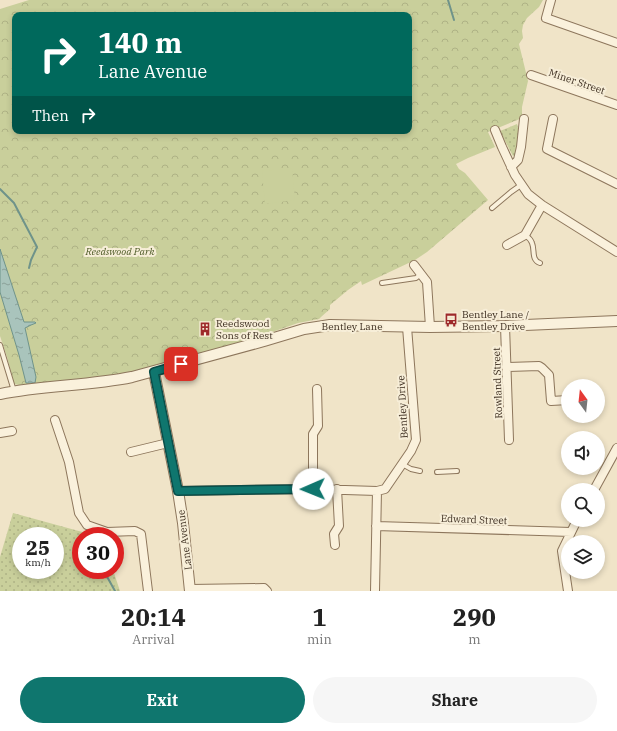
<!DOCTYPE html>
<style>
body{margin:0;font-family:"IBM Plex Serif",serif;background:#f6f6f6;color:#222;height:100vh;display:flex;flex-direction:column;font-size:15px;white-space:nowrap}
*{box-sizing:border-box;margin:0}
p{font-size:13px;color:#767676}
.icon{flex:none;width:22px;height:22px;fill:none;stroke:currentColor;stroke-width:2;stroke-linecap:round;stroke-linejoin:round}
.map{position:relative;height:591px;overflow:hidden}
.panel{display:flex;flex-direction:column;background:#fff;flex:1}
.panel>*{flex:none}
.top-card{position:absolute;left:12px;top:12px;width:400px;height:122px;border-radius:8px;box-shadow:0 2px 6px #0003;background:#00695c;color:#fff;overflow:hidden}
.needle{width:26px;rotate:345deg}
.controls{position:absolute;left:561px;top:379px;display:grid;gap:8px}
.controls a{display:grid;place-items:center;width:44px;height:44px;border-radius:50%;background:#fff;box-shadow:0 2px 6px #0003;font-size:20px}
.speed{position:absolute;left:12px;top:527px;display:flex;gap:8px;font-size:20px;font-weight:700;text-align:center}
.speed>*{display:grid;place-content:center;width:52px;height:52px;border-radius:50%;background:#fff;box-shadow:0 2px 6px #0003;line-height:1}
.speed small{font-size:10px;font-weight:400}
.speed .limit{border:6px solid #d22;background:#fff;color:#111}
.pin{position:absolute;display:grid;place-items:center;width:34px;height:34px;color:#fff;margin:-17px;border-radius:8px;box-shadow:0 2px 6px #0006}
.me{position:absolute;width:44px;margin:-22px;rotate:269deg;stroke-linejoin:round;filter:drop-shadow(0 0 3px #0008)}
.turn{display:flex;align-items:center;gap:14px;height:84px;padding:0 20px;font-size:18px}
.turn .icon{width:52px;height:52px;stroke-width:2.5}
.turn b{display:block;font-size:28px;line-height:34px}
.then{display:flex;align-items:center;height:38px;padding:0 20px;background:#0003;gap:8px;font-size:15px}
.eta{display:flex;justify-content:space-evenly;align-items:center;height:68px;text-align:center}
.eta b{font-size:24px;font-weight:800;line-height:28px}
.button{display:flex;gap:8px;margin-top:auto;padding:8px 20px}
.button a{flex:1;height:46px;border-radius:24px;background:#0f766e;color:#fff;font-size:16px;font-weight:800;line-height:46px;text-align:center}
.button a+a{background:#f6f6f6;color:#222}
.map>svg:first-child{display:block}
.grass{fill:url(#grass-dots);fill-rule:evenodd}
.park{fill:url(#park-crowns);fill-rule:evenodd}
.pitch{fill:#c9cf9b}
.water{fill:url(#water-ripples);stroke:#6f938a}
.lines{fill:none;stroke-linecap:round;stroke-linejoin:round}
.stream{stroke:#6f938a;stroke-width:2}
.service-casing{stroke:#8d765c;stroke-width:6}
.minor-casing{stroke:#8d765c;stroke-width:10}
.tertiary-casing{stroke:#8d765c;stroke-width:12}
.service{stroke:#faf1dc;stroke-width:4}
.minor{stroke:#faf1dc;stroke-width:8}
.tertiary{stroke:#faf1dc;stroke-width:10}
.route-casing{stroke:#0a4d48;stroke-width:10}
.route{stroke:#0f766e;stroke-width:7}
.labels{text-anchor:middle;stroke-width:4;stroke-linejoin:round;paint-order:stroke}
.street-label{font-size:10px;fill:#3d2e20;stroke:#f7eed8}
.park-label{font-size:10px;font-style:italic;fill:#4d5a26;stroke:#f7eed8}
.poi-label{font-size:10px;fill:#3d2e20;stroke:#f7eed8;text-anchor:start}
</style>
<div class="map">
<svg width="617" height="591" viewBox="0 0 617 591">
<defs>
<pattern id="grass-dots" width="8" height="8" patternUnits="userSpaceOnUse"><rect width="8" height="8" fill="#c9cf9b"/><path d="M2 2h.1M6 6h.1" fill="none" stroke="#aeb285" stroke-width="1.8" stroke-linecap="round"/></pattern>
<pattern id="park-crowns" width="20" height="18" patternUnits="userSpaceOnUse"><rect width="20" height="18" fill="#c9cf9b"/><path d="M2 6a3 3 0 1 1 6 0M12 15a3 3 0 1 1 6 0" fill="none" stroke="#aeb285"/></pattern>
<pattern id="water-ripples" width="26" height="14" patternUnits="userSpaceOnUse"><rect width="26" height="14" fill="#a9c4bc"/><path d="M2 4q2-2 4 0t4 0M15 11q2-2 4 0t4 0" fill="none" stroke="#8ba098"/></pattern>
</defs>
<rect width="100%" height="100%" fill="#f0e4c8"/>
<!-- grass -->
<path class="grass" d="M 517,124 L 520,136 L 515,155 L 513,156 L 500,131 Z
M 13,513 L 97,536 L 81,536 L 81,570 L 113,570 L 120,591 L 0,591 L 0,557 ZM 21,536 L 55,536 L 55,570 L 21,570 Z"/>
<!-- park -->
<path class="park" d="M 29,0 L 543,0 L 539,7 L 527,18 L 523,25 L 522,31 L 523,38 L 519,44 L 528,81 L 522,107 L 522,118 L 488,132 L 495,147 L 468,158 L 456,164 L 459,169 L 465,173 L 488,200 L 427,252 L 415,260 L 362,285 L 361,281 L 348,290 L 330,305 L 330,309 L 321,317 L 319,319 L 298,323 L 261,336 L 232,344 L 153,367 L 115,376 L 19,385 L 14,384 L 7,357 L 0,336 L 0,9 ZM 15,15 L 409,15 L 409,131 L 15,131 Z"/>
<!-- pitch -->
<path class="pitch" d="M 292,168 L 295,200 L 265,204 L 262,171 Z"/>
<!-- water -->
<path class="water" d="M 0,249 L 24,322 L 35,322 L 36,323 L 31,325 L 25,328 L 36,377 L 35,383 L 26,383 L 19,355 L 0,292 Z"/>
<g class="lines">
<!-- stream -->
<path class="stream" d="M 448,0 L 454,20
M 0,189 L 14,203 L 37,247 L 31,260 L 29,268
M 105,570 L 105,573 L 115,591"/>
<!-- service casing -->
<g class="service-casing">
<path id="service" d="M 492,208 L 511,192 L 521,185
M 525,235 C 528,237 531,240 532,243 C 535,250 531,260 540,263
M 382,283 L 416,278 L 421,274
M 0,345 L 14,391
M 402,464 L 411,469 L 420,471
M 437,472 L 457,471"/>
</g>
<!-- minor casing -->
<g class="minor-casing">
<path id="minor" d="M 551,0 L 546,18 L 617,43
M 531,75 L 617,105
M 553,119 L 547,149 L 617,184
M 495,130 L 502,147 L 515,175 L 528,194 L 542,205 L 617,252
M 511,167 L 518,160 L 521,147 L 524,119
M 507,245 L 525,235 L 542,205
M 414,265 L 427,282 L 430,327
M 505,326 L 509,440
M 506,367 L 539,366 L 542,368 L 549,375 L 551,401 L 568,400
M 55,420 L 69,462 L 79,513 L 87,525 L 107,532 L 135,531 L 141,534 L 148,591
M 0,433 L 12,431
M 131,452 L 168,443
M 313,489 L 313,434 L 318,426 L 317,389
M 594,490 L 617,448
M 178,491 L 313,489 L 377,491
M 376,526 L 571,532
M 335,545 L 334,534 L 339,526 L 337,489
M 190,589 L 264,588 L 267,591
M 375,591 L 377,491 L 385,489 L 411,451 L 416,440 L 407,327
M 568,591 L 562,551 L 577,520"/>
</g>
<!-- tertiary casing -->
<g class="tertiary-casing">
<path id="tertiary" d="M 154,372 L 178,491 L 183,523 L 190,591
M 0,394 C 44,385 88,386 132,377 L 264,341 L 304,329 L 330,325 L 430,327 L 505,326 L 617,321"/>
</g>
<!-- service -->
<use href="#service" class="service"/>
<!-- minor -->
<use href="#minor" class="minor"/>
<!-- tertiary -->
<use href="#tertiary" class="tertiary"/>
</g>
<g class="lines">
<!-- route casing -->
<g class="route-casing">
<path id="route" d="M 181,364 L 154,372 L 178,491 L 313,489"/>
</g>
<!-- route -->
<use href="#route" class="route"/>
</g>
<!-- icons -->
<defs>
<g id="bus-bare" transform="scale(1.08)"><path d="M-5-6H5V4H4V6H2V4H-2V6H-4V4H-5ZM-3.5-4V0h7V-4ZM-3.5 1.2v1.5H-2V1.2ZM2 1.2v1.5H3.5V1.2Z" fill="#9e2a2b" stroke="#f7eed8" stroke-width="2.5" paint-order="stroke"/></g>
<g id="building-bare" transform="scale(1.08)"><path d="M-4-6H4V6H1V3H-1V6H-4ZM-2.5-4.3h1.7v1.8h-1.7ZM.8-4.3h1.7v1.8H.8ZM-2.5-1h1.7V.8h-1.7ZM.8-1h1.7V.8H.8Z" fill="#9e2a2b" stroke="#f7eed8" stroke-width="2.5" paint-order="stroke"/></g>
</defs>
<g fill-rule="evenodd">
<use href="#bus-bare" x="451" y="320"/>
<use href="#building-bare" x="205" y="329"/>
</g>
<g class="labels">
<!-- street labels -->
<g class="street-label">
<text transform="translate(577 81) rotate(19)" y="4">Miner Street</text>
<text x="352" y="330">Bentley Lane</text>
<text transform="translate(497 383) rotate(-92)" y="4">Rowland Street</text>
<text transform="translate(402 407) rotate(-93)" y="4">Bentley Drive</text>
<text transform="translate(474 519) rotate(2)" y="4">Edward Street</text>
<text transform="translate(184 540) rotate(-97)" y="4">Lane Avenue</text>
</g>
<!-- park labels -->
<g class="park-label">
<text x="120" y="255">Reedswood Park</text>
</g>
<!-- poi labels -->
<g class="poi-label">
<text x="462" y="318">Bentley Lane /<tspan x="462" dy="12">Bentley Drive</tspan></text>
<text x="216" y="327">Reedswood<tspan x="216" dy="12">Sons of Rest</tspan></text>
</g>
</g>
</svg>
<div class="controls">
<a><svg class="needle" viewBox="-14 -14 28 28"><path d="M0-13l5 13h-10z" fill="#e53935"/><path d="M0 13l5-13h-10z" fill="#767676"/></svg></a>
<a><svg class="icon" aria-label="sound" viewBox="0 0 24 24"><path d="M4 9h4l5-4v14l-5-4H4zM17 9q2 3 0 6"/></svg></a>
<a><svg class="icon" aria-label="search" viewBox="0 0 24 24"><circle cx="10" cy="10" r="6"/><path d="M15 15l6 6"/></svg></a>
<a><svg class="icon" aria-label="layers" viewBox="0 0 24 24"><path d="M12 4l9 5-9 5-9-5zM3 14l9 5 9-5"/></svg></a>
</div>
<div class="speed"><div>25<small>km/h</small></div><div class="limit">30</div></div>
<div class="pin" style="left:181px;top:364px;background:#d93025"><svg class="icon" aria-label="arrive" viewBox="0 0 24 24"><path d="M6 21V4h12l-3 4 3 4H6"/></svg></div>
<svg class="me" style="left:313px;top:489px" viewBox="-20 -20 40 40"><circle r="19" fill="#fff"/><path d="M0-13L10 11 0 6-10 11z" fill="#0f766e"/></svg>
<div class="top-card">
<div class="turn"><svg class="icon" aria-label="right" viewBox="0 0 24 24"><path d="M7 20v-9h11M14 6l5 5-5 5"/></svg><div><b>140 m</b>Lane Avenue</div></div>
<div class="then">Then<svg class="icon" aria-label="right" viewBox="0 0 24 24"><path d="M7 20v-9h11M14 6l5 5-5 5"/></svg></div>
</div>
</div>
<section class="panel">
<div class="eta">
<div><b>20:14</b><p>Arrival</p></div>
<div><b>1</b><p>min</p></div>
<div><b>290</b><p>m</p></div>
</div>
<div class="button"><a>Exit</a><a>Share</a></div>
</section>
